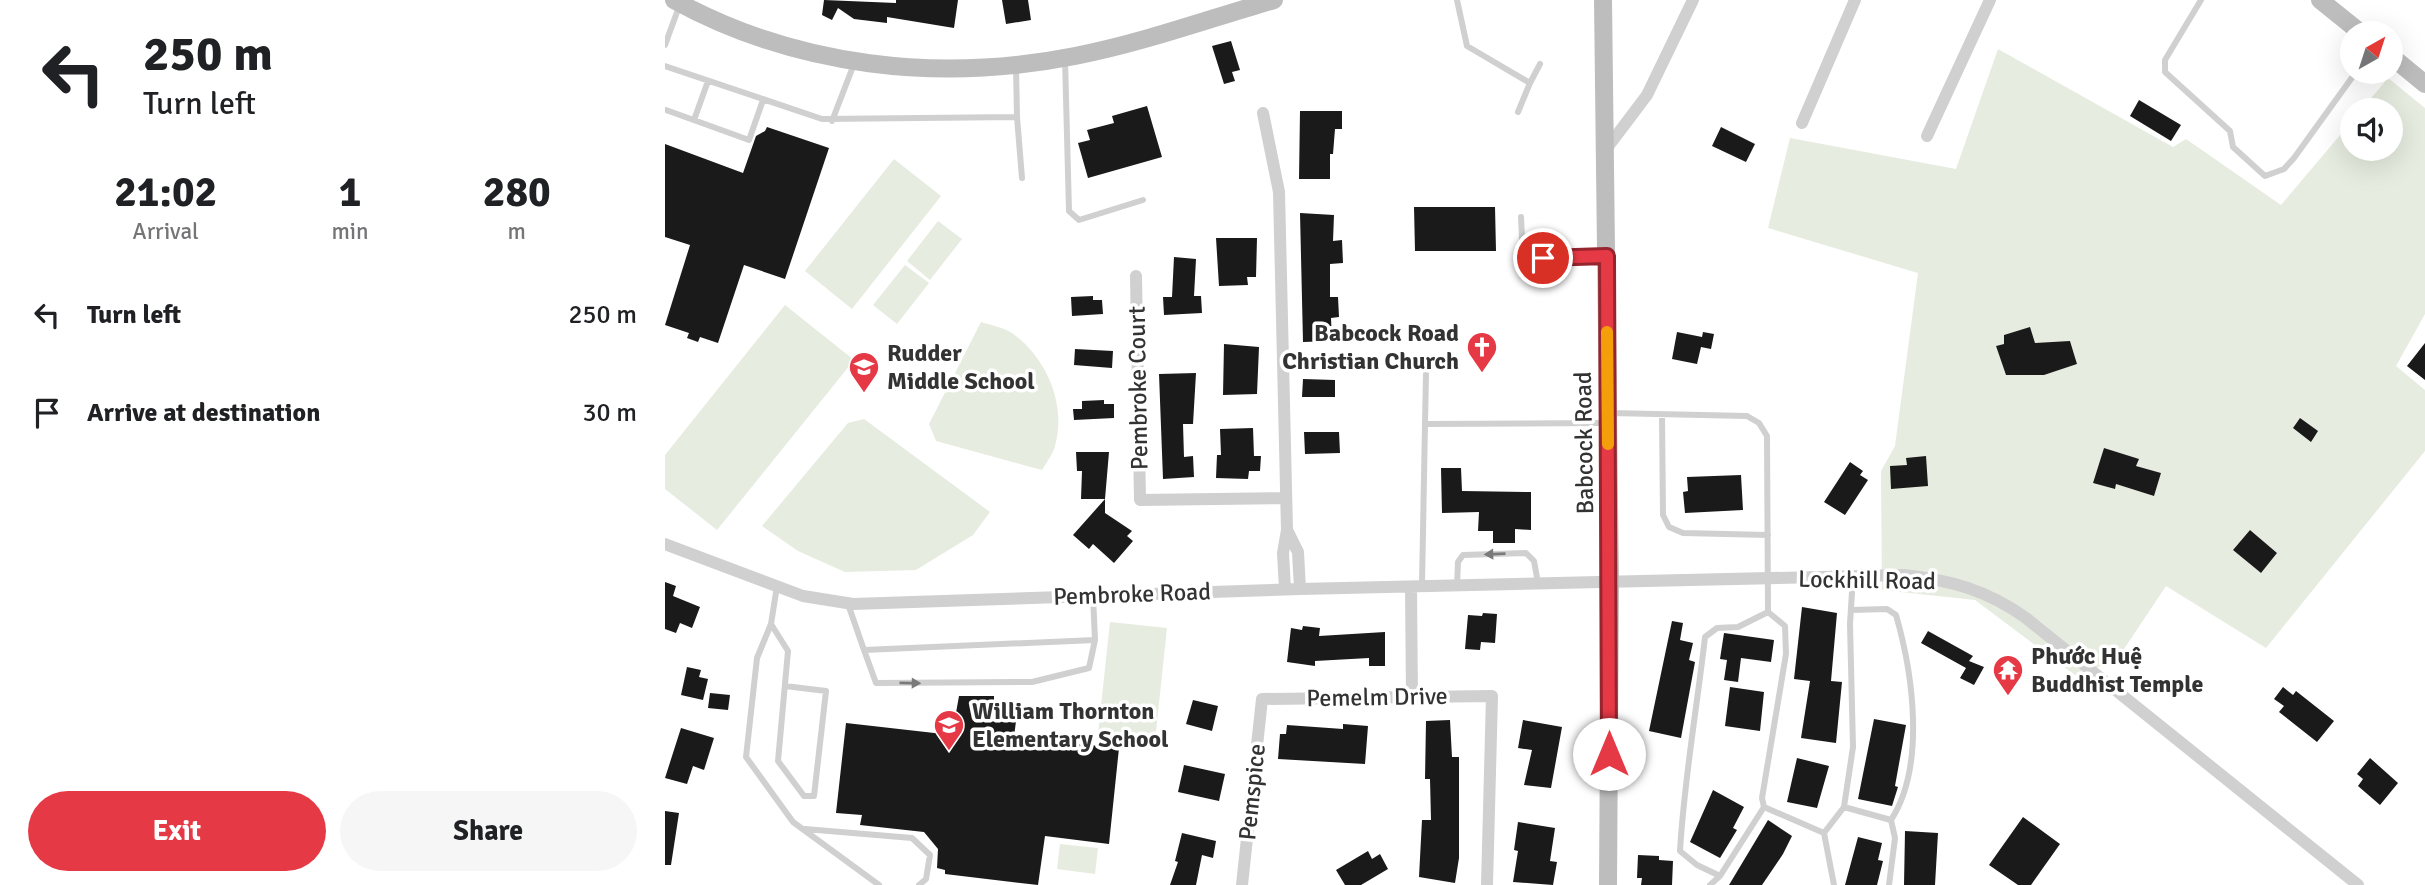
<!DOCTYPE html>
<meta charset="utf-8">
<style>
body{margin:0;font-family:Signika,sans-serif;background:#f6f6f6;color:#202124;height:100vh;display:flex;flex-direction:column;font-size:26px;white-space:nowrap}
*{box-sizing:border-box;margin:0}
p{font-size:23px;color:#757577}
.icon{flex:none;width:38px;height:38px;fill:none;stroke:currentColor;stroke-width:2;stroke-linecap:round;stroke-linejoin:round}
.map{position:relative;flex:1;overflow:hidden}
.panel{display:flex;flex-direction:column;background:#fff;width:665px}
.panel>*{flex:none}
.banner{background:#fff;color:#202124;overflow:hidden}
.needle{width:46px;rotate:39deg}
.fabs{position:absolute;left:1675px;top:21px;display:grid;gap:14px}
.fabs a{display:grid;place-items:center;width:63px;height:63px;border-radius:50%;background:#fff;box-shadow:0 7px 28px #0002;font-size:35px}
.pin{position:absolute;display:grid;place-items:center;width:60px;height:60px;color:#fff;margin:-30px;border:4px solid #fff;border-radius:50%;box-shadow:0 2px 7px #0007}
.me{position:absolute;width:77px;margin:-38px;rotate:0deg;stroke-linejoin:round;filter:drop-shadow(0 0 5px #0008)}
.turn{display:flex;align-items:center;gap:24px;height:147px;padding:0 28px;font-size:32px}
.turn .icon{width:91px;height:91px;stroke-width:2.5}
.turn b{display:block;font-size:49px;line-height:60px}
.eta{display:flex;justify-content:space-evenly;align-items:center;height:119px;text-align:center}
.eta b{font-size:42px;font-weight:700;line-height:49px}
.primary-button{display:flex;gap:14px;margin-top:auto;padding:14px 28px}
.primary-button a{flex:1;height:80px;border-radius:42px;background:#e63946;color:#fff;font-size:28px;font-weight:700;line-height:80px;text-align:center}
.primary-button a+a{background:#f6f6f6;color:#202124}
ul{padding:0;list-style:none}
li{display:flex;align-items:center;gap:21px;height:98px;padding:0 28px}
li div{flex:1}
li b{display:block;font-size:26px}
li em{font-style:normal}
main{display:flex;flex:1;min-height:0}
.map>svg:first-child{display:block}
.green{fill:#e6ecdf;fill-rule:evenodd}
.building{fill:#1a1a1a}
.lines{fill:none;stroke-linecap:round;stroke-linejoin:round}
.lane{stroke:#d0d0d0;stroke-width:6}
.street{stroke:#d0d0d0;stroke-width:12}
.secondary{stroke:#bdbdbd;stroke-width:18}
.oneway{fill:#7a7a7a}
.route-casing{stroke:#96252e;stroke-width:18}
.route{stroke:#e63946;stroke-width:12}
.slow{stroke:#f59e0b;stroke-width:12}
.labels{text-anchor:middle;stroke-width:7;stroke-linejoin:round;paint-order:stroke}
.poi-label{font-size:24px;font-weight:bold;fill:#333;stroke:#fff;text-anchor:start}
.street-label{font-size:24px;fill:#333;stroke:#fff}
</style>
<main>
<section class="panel">
<div class="banner">
<div class="turn"><svg class="icon" aria-label="left" viewBox="0 0 24 24"><path d="M17 20v-9H6M10 6l-5 5 5 5"/></svg><div><b>250 m</b>Turn left</div></div>
</div>
<div class="eta">
<div><b>21:02</b><p>Arrival</p></div>
<div><b>1</b><p>min</p></div>
<div><b>280</b><p>m</p></div>
</div>
<ul>
<li><svg class="icon" aria-label="left" viewBox="0 0 24 24"><path d="M17 20v-9H6M10 6l-5 5 5 5"/></svg><div><b>Turn left</b></div><em>250 m</em></li>
<li><svg class="icon" aria-label="arrive" viewBox="0 0 24 24"><path d="M6 21V4h12l-3 4 3 4H6"/></svg><div><b>Arrive at destination</b></div><em>30 m</em></li>
</ul>
<div class="primary-button"><a>Exit</a><a>Share</a></div>
</section>
<div class="map">
<svg width="1760" height="885" viewBox="0 0 1760 885">
<rect width="100%" height="100%" fill="#fff"/>
<!-- green -->
<path class="green" d="M 1333,49 L 1508,147 L 1521,139 L 1616,205 L 1687,121 L 1687,149 L 1726,149 L 1726,110 L 1696,110 L 1723,78 L 1760,108 L 1760,314 L 1731,366 L 1760,390 L 1760,451 L 1601,648 L 1501,586 L 1451,661 L 1410,675 L 1310,600 L 1217,590 L 1216,471 L 1230,446 L 1253,273 L 1103,228 L 1125,138 L 1291,169 ZM 1365,328 L 1374,357 L 1405,341 L 1412,364 L 1379,375 L 1341,375 L 1331,346 L 1339,344 L 1339,335 ZM 1439,448 L 1473,459 L 1471,466 L 1496,473 L 1489,496 L 1451,484 L 1449,489 L 1428,483 ZM 1585,530 L 1612,553 L 1596,573 L 1568,550 Z
M 229,159 L 276,196 L 187,309 L 140,271 Z
M 273,221 L 297,239 L 265,280 L 242,261 Z
M 240,265 L 264,283 L 232,324 L 208,305 Z
M 120,305 L 189,360 L 52,530 L 0,489 L 0,455 Z
M 316,322 C 326,325 339,328 347,333 C 381,357 402,404 390,446 C 388,454 381,463 377,470 L 271,441 L 264,424 Z
M 199,419 L 325,512 L 308,535 L 251,570 L 180,572 L 133,551 L 97,526 L 183,423 Z
M 445,622 L 502,628 L 489,750 L 432,743 Z
M 395,844 L 433,848 L 430,874 L 392,869 Z"/>
<!-- building -->
<path class="building" d="M 159,0 L 231,3 L 231,0 L 293,0 L 289,28 L 222,17 L 222,23 L 189,19 L 173,8 L 167,20 L 157,15 Z
M 337,0 L 363,0 L 366,20 L 341,24 Z
M 566,41 L 575,70 L 567,72 L 570,81 L 559,84 L 547,46 Z
M 1474,100 L 1516,125 L 1506,141 L 1465,116 Z
M 482,106 L 497,157 L 423,178 L 413,143 L 425,140 L 422,130 L 449,123 L 447,116 Z
M 635,111 L 677,111 L 677,129 L 670,129 L 668,154 L 665,154 L 665,179 L 634,179 Z
M 102,127 L 164,148 L 120,279 L 79,265 L 53,343 L 35,337 L 33,342 L 22,338 L 24,333 L 0,325 L 25,245 L 0,237 L 0,144 L 78,173 L 91,136 L 100,131 Z
M 1056,127 L 1090,144 L 1081,162 L 1047,146 Z
M 749,207 L 830,207 L 831,251 L 750,251 Z
M 635,213 L 669,215 L 668,241 L 677,240 L 678,263 L 665,264 L 665,297 L 673,297 L 674,317 L 666,318 L 667,341 L 638,342 Z
M 551,238 L 592,238 L 591,277 L 582,277 L 583,285 L 554,286 Z
M 509,257 L 531,259 L 529,296 L 536,296 L 537,313 L 499,315 L 498,297 L 507,297 Z
M 428,296 L 428,300 L 437,300 L 438,314 L 407,316 L 406,297 Z
M 1365,327 L 1370,343 L 1405,341 L 1412,364 L 1379,375 L 1341,375 L 1331,346 L 1339,344 L 1339,335 Z
M 1012,332 L 1037,337 L 1038,332 L 1049,334 L 1046,349 L 1036,347 L 1032,364 L 1007,359 Z
M 1760,343 L 1760,380 L 1742,366 Z
M 559,344 L 594,347 L 592,394 L 558,395 Z
M 410,349 L 448,351 L 447,368 L 409,365 Z
M 531,373 L 528,424 L 518,424 L 519,457 L 528,456 L 529,477 L 498,479 L 494,374 Z
M 638,379 L 670,380 L 670,397 L 637,397 Z
M 439,400 L 439,404 L 449,404 L 449,418 L 409,420 L 408,409 L 417,409 L 417,401 Z
M 1635,418 L 1653,431 L 1646,442 L 1628,428 Z
M 588,428 L 589,456 L 596,456 L 595,471 L 584,471 L 583,479 L 551,478 L 552,455 L 556,455 L 555,429 Z
M 639,432 L 674,432 L 675,453 L 640,454 Z
M 1439,448 L 1474,459 L 1471,466 L 1496,473 L 1489,496 L 1451,484 L 1450,489 L 1428,483 Z
M 411,452 L 444,452 L 440,499 L 416,499 L 417,471 L 412,471 Z
M 1261,456 L 1263,486 L 1226,489 L 1225,466 L 1242,465 L 1241,458 Z
M 1185,462 L 1198,471 L 1195,475 L 1203,480 L 1180,515 L 1159,502 Z
M 776,468 L 796,468 L 797,491 L 866,492 L 866,530 L 850,529 L 850,543 L 828,543 L 828,531 L 813,531 L 814,512 L 777,513 Z
M 1076,475 L 1078,510 L 1020,513 L 1018,492 L 1023,491 L 1022,477 Z
M 440,499 L 440,513 L 467,531 L 462,536 L 468,541 L 449,563 L 428,544 L 424,549 L 408,535 Z
M 1585,530 L 1612,553 L 1596,573 L 1568,550 Z
M 0,582 L 11,586 L 8,596 L 35,607 L 27,628 L 15,623 L 11,633 L 0,629 Z
M 1137,607 L 1172,613 L 1166,681 L 1177,682 L 1171,743 L 1136,738 L 1145,681 L 1129,679 Z
M 818,613 L 832,614 L 830,643 L 816,642 L 815,650 L 800,649 L 803,615 L 817,616 Z
M 1007,621 L 1018,623 L 1015,640 L 1028,643 L 1024,660 L 1030,662 L 1016,738 L 984,731 Z
M 638,626 L 655,628 L 654,636 L 720,632 L 720,666 L 704,666 L 704,658 L 650,661 L 650,666 L 622,662 L 626,628 L 637,630 Z
M 1263,631 L 1308,656 L 1304,661 L 1319,667 L 1309,685 L 1295,678 L 1301,668 L 1256,643 Z
M 1059,633 L 1109,640 L 1106,662 L 1076,658 L 1073,682 L 1059,680 L 1062,660 L 1055,659 Z
M 22,667 L 36,670 L 34,677 L 43,679 L 38,700 L 16,695 Z
M 1065,687 L 1099,692 L 1095,731 L 1060,726 Z
M 1618,687 L 1628,695 L 1631,691 L 1669,721 L 1652,742 L 1614,712 L 1619,706 L 1609,699 Z
M 45,693 L 65,695 L 63,710 L 43,708 Z
M 294,696 L 329,696 L 329,710 L 352,713 L 349,737 L 454,748 L 444,844 L 380,836 L 373,885 L 280,874 L 280,870 L 272,868 L 273,849 L 259,832 L 195,825 L 197,815 L 171,813 L 181,723 L 287,735 Z
M 528,700 L 553,706 L 547,731 L 521,724 Z
M 1209,719 L 1241,725 L 1230,786 L 1233,787 L 1227,806 L 1193,799 Z
M 785,720 L 787,757 L 794,757 L 794,858 L 790,883 L 754,877 L 757,820 L 766,820 L 765,779 L 760,779 L 761,721 Z
M 858,720 L 897,727 L 886,788 L 859,785 L 867,750 L 853,748 Z
M 678,724 L 703,726 L 700,764 L 613,759 L 615,734 L 621,734 L 622,725 L 678,729 Z
M 16,728 L 49,738 L 39,770 L 28,766 L 22,784 L 0,778 Z
M 1132,758 L 1164,766 L 1152,808 L 1122,802 Z
M 1705,758 L 1733,783 L 1715,805 L 1693,786 L 1698,779 L 1692,774 Z
M 519,765 L 560,774 L 554,801 L 513,792 Z
M 1048,790 L 1079,807 L 1068,828 L 1072,830 L 1055,858 L 1025,842 Z
M 0,811 L 14,813 L 6,865 L 0,865 Z
M 1358,817 L 1395,844 L 1366,885 L 1353,885 L 1324,865 Z
M 1103,820 L 1127,836 L 1118,854 L 1097,885 L 1064,885 Z
M 853,822 L 890,828 L 885,861 L 892,862 L 888,885 L 848,882 L 853,851 L 849,850 Z
M 1240,831 L 1273,833 L 1270,885 L 1239,885 Z
M 517,833 L 551,841 L 548,858 L 537,855 L 531,885 L 505,885 L 513,862 L 510,861 Z
M 1193,837 L 1217,843 L 1213,860 L 1218,861 L 1212,885 L 1180,885 Z
M 703,851 L 707,859 L 715,854 L 723,869 L 696,885 L 680,885 L 671,870 Z
M 973,855 L 994,856 L 994,860 L 1008,861 L 1007,885 L 976,885 L 977,878 L 972,878 Z"/>
<g class="lines">
<!-- lane -->
<path class="lane" d="M 792,0 L 802,46 L 865,83 L 875,64
M 1536,0 L 1500,60 L 1500,72 L 1565,131 L 1568,147 L 1600,176 L 1619,169 L 1629,158 L 1691,72
M 0,45 L 15,4
M 400,59 L 404,211 L 414,220 L 478,200
M 0,66 L 157,119 L 352,117 L 351,67
M 1,110 L 84,140 L 98,100
M 853,112 L 865,83
M 352,117 L 357,178
M 29,120 L 43,81
M 167,121 L 189,64
M 856,217 L 858,259 L 940,256
M 945,413 L 1082,416 L 1094,423 L 1102,436 L 1103,612 L 1120,626 L 1121,654 L 1097,798 L 1099,807 L 1159,833 L 1179,807 L 1188,747 L 1185,624 L 1188,576
M 997,415 L 998,515 L 1004,527 L 1018,533 L 1103,535
M 760,424 L 761,374
M 757,585 L 760,424 L 941,423
M 112,586 L 106,624 L 123,651 L 113,761 L 139,796 L 149,796 L 161,691 L 120,686
M 792,586 L 793,562 L 798,555 L 861,553 L 869,561 L 873,583
M 183,604 L 199,650 L 430,640 L 428,596
M 1186,610 L 1222,609 L 1231,615 C 1248,674 1261,766 1226,820
M 106,624 L 92,658 L 81,757 L 128,822 L 214,885
M 199,650 L 211,683 L 367,682 L 424,668 L 430,640
M 1179,807 L 1226,820 L 1230,838 L 1224,885
M 140,829 L 247,838 L 265,855 L 261,879 L 254,885
M 1159,833 L 1169,885
M 1055,876 L 1099,807
M 1045,885 L 1055,876 L 1032,865 L 1015,851 C 1019,780 1032,708 1040,637 L 1052,628 L 1073,627 L 1103,612"/>
<!-- street -->
<path class="street" d="M 598,113 L 614,192 L 622,530 L 618,553 L 620,589
M 1137,123 L 1190,0
M 1262,136 L 1325,0
M 939,152 L 982,95 L 1028,0
M 471,276 L 475,500 L 620,498
M 622,530 L 633,552 L 635,589
M 0,544 L 138,596 L 188,604 L 635,589 L 1239,575 C 1285,580 1322,590 1361,618 L 1693,885
M 746,588 L 747,697
M 577,885 L 597,699 L 827,696 L 822,885"/>
<!-- secondary -->
<path class="secondary" d="M 9,0 C 131,67 274,83 410,56 C 477,43 543,19 609,0
M 938,0 L 945,583 L 943,885
M 1655,0 L 1696,33
M 1726,56 L 1760,84"/>
</g>
<!-- one-way arrows -->
<defs><path id="oneway-solid" d="M-6-.8H1V-3.2L6.5 0L1 3.2V.8H-6Z" transform="scale(1.75)"/></defs>
<g class="oneway">
<use href="#oneway-solid" transform="translate(830 554) rotate(178)"/>
<use href="#oneway-solid" transform="translate(245 683) rotate(1)"/>
</g>
<g class="lines">
<!-- route casing -->
<g class="route-casing">
<path id="route" d="M 878,258 L 942,256 L 944,754"/>
</g>
<!-- route -->
<use href="#route" class="route"/>
<!-- slow -->
<path class="slow" d="M 942,332 L 943,444"/>
</g>
<!-- icons -->
<defs>
<g id="church-pin" transform="scale(1.575)"><path d="M0 17L-7.5 6A9.5 9.5 0 1 1 7.5 6Z" fill="#e63946" stroke="#fff"/><path d="M-1.2-6h2.4v3.5h3.3v2.4h-3.3V6h-2.4V-.1h-3.3v-2.4h3.3Z" fill="#fff"/></g>
<g id="school-pin" transform="scale(1.575)"><path d="M0 17L-7.5 6A9.5 9.5 0 1 1 7.5 6Z" fill="#e63946" stroke="#fff"/><path d="M0-5L7-2L0 1L-7-2ZM-4 1L0 2.5L4 1V4Q0 6-4 4Z" fill="#fff"/></g>
<g id="temple-pin" transform="scale(1.575)"><path d="M0 17L-7.5 6A9.5 9.5 0 1 1 7.5 6Z" fill="#e63946" stroke="#fff"/><path d="M0-6L5-2H3V0L6.5 2.5H4V6H1.5V3h-3V6H-4V2.5H-6.5L-3 0V-2H-5Z" fill="#fff"/></g>
</defs>
<g fill-rule="evenodd">
<use href="#church-pin" x="817" y="347"/>
<use href="#school-pin" x="199" y="367"/>
<use href="#temple-pin" x="1343" y="670"/>
<use href="#school-pin" x="284" y="725"/>
</g>
<g class="labels">
<!-- poi labels -->
<g class="poi-label">
<text x="794" y="341" text-anchor="end">Babcock Road<tspan x="794" dy="28">Christian Church</tspan></text>
<text x="222" y="361">Rudder<tspan x="222" dy="28">Middle School</tspan></text>
<text x="1366" y="664">Phước Huệ<tspan x="1366" dy="28">Buddhist Temple</tspan></text>
<text x="307" y="719">William Thornton<tspan x="307" dy="28">Elementary School</tspan></text>
</g>
<!-- street labels -->
<g class="street-label">
<text transform="translate(473 388) rotate(-91)" y="8">Pembroke Court</text>
<text transform="translate(919 443) rotate(-91)" y="8">Babcock Road</text>
<text transform="translate(1202 580) rotate(1)" y="8">Lockhill Road</text>
<text transform="translate(467 594) rotate(-2)" y="8">Pembroke Road</text>
<text transform="translate(712 697) rotate(-1)" y="8">Pemelm Drive</text>
<text transform="translate(587 792) rotate(-84)" y="8">Pemspice</text>
</g>
</g>
</svg>
<div class="fabs">
<a><svg class="needle" viewBox="-14 -14 28 28"><path d="M0-13l5 13h-10z" fill="#e53935"/><path d="M0 13l5-13h-10z" fill="#757577"/></svg></a>
<a><svg class="icon" aria-label="sound" viewBox="0 0 24 24"><path d="M4 9h4l5-4v14l-5-4H4zM17 9q2 3 0 6"/></svg></a>
</div>
<div class="pin" style="left:878px;top:258px;background:#d93025"><svg class="icon" aria-label="arrive" viewBox="0 0 24 24"><path d="M6 21V4h12l-3 4 3 4H6"/></svg></div>
<svg class="me" style="left:944px;top:754px" viewBox="-20 -20 40 40"><circle r="19" fill="#fff"/><path d="M0-13L10 11 0 6-10 11z" fill="#e63946"/></svg>
</div>
</main>
